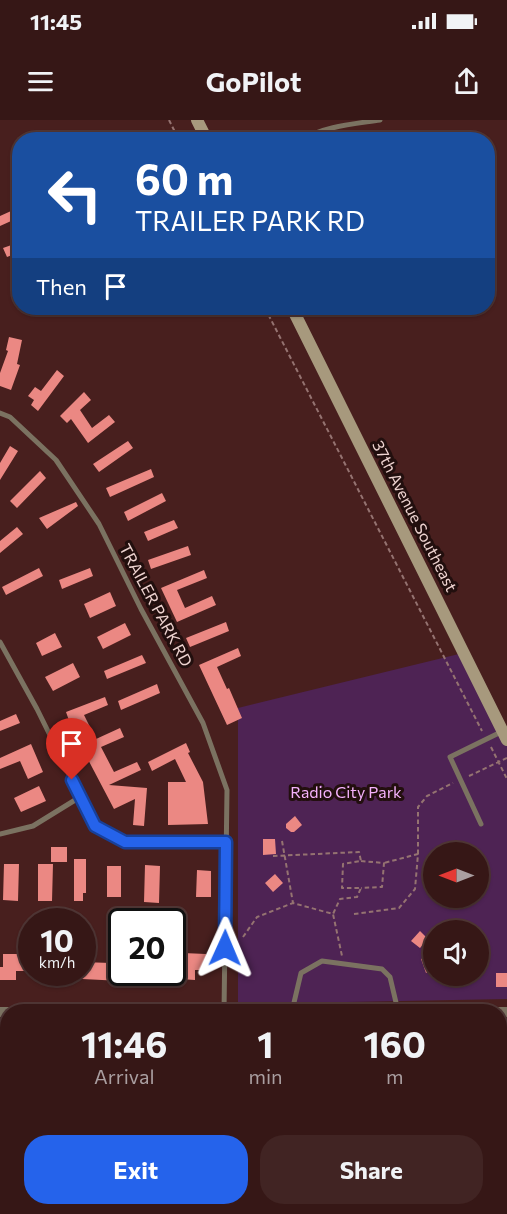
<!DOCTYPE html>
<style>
body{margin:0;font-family:Commissioner,sans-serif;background:#412423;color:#f1f3f6;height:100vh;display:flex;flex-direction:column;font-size:22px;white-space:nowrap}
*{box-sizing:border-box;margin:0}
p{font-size:20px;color:#aa9fa1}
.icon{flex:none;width:33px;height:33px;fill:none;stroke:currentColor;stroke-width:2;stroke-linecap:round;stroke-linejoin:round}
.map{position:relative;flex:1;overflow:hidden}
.details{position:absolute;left:0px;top:884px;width:507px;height:212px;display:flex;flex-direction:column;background:#361716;border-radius:24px 24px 0 0;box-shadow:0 2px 4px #0004,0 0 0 2px #503635}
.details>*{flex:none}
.banner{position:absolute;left:12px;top:12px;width:483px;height:183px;border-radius:24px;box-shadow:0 2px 4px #0004,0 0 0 2px #503635;background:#1a4fa0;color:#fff;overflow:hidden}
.needle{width:39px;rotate:270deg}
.controls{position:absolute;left:423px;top:722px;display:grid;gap:12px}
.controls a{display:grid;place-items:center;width:66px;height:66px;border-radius:50%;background:#361716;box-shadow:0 2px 4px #0004,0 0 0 2px #503635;font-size:30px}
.speed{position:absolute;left:18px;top:788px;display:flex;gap:12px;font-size:30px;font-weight:700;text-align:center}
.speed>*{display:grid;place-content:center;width:78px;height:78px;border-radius:50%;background:#361716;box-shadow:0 2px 4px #0004,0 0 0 2px #503635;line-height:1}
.speed small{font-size:15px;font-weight:400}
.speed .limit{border:3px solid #111;border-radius:9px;background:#fff;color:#111}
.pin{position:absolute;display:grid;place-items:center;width:51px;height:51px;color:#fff;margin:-62px -26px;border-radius:50% 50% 50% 0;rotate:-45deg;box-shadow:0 0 6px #0007}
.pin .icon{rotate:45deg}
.me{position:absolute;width:66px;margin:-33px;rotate:1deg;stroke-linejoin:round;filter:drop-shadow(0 0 4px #0008)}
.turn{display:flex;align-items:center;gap:21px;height:126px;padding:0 24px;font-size:27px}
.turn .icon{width:78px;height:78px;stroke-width:2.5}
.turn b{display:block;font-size:42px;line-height:51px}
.then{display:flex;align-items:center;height:57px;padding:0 24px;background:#0003;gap:12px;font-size:22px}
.eta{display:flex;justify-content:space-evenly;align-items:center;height:102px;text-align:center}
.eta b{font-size:36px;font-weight:700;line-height:42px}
.cta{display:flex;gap:12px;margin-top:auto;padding:12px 24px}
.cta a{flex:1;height:69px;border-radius:24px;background:#2563eb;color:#fff;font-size:24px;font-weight:700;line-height:69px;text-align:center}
.cta a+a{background:#412423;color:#f1f3f6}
.status{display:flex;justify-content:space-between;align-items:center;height:42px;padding:0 30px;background:#361716;direction:ltr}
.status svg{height:16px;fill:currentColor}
header{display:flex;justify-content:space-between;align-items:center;height:78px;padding:0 24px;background:#361716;font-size:27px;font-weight:700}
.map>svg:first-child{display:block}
.green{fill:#4e2354;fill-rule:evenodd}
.building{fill:#eb8883}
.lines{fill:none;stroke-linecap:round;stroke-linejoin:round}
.path{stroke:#957371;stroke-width:2;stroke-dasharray:4.5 3;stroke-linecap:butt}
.lane{stroke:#7b7261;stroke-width:5}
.street{stroke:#7b7261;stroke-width:10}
.secondary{stroke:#a7997d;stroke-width:12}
.route-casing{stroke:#184099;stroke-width:15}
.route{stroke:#2563eb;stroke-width:10}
.labels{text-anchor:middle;stroke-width:6;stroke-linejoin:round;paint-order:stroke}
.street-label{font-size:16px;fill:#efd4d1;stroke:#220f0e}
.park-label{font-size:16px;fill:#f5b2fc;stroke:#220f0e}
</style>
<div class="status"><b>11:45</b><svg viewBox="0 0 49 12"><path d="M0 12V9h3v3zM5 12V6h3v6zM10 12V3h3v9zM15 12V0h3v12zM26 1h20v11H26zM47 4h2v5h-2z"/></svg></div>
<header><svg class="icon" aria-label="menu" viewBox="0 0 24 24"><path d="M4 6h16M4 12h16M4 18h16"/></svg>GoPilot<svg class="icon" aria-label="share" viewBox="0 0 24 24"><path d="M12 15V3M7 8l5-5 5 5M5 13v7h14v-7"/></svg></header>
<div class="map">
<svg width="507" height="1094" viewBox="0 0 507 1094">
<rect width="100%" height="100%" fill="#481f1e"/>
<!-- green -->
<path class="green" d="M 463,533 L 507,621 L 507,879 L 238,884 L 238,588 ZM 434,732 L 478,732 L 478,777 L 434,777 ZM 434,810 L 478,810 L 478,855 L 434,855 Z"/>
<!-- building -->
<path class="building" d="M 20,87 L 20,97 L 0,106 L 0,96 Z
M 20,122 L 20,132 L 7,137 L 3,128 Z
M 9,217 L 22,220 L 17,244 L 20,245 L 11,270 L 0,266 L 0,253 L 8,231 L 6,230 Z
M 57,250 L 64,256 L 38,291 L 31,285 L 34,280 L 28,276 L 35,267 L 41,271 Z
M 84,272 L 91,280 L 80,290 L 92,308 L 109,295 L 115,302 L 88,323 L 71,299 L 67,303 L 60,296 Z
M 128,321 L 133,328 L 99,352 L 93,344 Z
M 10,326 L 18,331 L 0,360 L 0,343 Z
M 151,349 L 154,357 L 110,377 L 106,368 Z
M 40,351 L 46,358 L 17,388 L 10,381 Z
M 162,373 L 166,381 L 128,401 L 124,392 Z
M 76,382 L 78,386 L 47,409 L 39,398 Z
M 174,400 L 178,408 L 148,421 L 144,412 Z
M 17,407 L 23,414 L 0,433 L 0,421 Z
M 188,426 L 191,435 L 151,449 L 148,440 Z
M 39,448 L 43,456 L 6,475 L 2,467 Z
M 90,448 L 93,456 L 62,469 L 59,460 Z
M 204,450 L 207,458 L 177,470 L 185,488 L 212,476 L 216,485 L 177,502 L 161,468 Z
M 110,472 L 116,486 L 90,498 L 84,484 Z
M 226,502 L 229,511 L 190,527 L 186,518 Z
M 125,503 L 131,515 L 103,529 L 97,517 Z
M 55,513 L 62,527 L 42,536 L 36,523 Z
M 238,528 L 241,536 L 217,547 L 227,569 L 229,568 L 242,598 L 227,605 L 199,545 Z
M 142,535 L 146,543 L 107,559 L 104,551 Z
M 73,543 L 80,557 L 53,571 L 45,557 Z
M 157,564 L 160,573 L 121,590 L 118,581 Z
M 105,577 L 108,585 L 84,595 L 96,619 L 120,608 L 124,617 L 101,627 L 114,652 L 137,642 L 141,650 L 109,665 L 147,668 L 144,706 L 133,705 L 135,679 L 114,689 L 72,609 L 66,592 Z
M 16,594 L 20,603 L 0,611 L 0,601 Z
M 186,623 L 190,632 L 188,633 L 203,662 L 208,704 L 168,705 L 168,662 L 186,662 L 175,639 L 152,651 L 148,642 Z
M 31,624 L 43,652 L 28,659 L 20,641 L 0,649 L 0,638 Z
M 39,666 L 46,681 L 21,692 L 14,678 Z
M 295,696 L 302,705 L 294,712 L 291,712 L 286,708 L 286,704 Z
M 263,719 L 275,719 L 276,734 L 263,735 Z
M 51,727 L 67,727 L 67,742 L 51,742 Z
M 74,739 L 86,739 L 86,773 L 83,773 L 83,781 L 74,781 Z
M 4,744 L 19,744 L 18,781 L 3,780 Z
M 38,744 L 53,744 L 52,781 L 38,781 Z
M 145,745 L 160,746 L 159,783 L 144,782 Z
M 107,746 L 121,746 L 121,777 L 107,777 Z
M 197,750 L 211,751 L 211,777 L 196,777 Z
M 275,754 L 283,763 L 273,772 L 265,763 Z
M 420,811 L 428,819 L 420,828 L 411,821 Z
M 183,833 L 206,834 L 206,850 L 195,850 L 195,860 L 179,859 L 179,846 L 183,846 Z
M 3,834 L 26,834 L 26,851 L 16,851 L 16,860 L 0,860 L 0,847 L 3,847 Z
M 434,834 L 434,850 L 426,853 L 421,839 Z
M 111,835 L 122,835 L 122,861 L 82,859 L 82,842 L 111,843 Z
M 496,853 L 507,853 L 507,867 L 496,867 Z"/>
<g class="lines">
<!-- path -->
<path class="path" d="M 169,0 L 179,20
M 265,188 L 482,611
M 491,627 L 507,659
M 469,656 L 507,638
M 282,721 L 293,783
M 418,734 L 418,687 L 427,676 L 453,663
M 273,736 L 359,732 L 361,741 L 343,744 L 342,768 L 361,768 L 357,777 L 340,779 L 333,794
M 361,741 L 384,743 L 382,767 L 361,768
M 354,794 L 399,788 L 415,769 L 418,734 L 384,743
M 243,817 L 257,797 L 293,783 L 333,794 L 342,836"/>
<!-- lane -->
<path class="lane" d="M 302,20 C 324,6 354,4 380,0
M 0,293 L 10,297 L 56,340 L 99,404 L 141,489 L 203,603 L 227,670 L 224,891
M 0,522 L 37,589 L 95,706 L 125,722 L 227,722
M 481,704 L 450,637 L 503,611
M 0,714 L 33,706 L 80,677
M 292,891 L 301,853 L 322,841 L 382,849 L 390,857 L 398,891"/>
<!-- street -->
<path class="street" d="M 0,892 L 8,892
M 500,892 L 507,892
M 225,1088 L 225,1094
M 16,1094 L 16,1088
M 429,1094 L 429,1088"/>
<!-- secondary -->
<path class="secondary" d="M 197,0 L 207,20
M 292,188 L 507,620"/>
</g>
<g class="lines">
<!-- route casing -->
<g class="route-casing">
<path id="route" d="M 72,660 L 95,706 L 125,722 L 226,722 L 225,828"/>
</g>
<!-- route -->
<use href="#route" class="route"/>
</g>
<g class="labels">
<!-- street labels -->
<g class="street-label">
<text transform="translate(415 396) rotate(63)" y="6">37th Avenue Southeast</text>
<text transform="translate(156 485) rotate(62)" y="6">TRAILER PARK RD</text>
</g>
<!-- park labels -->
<g class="park-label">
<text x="346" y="678">Radio City Park</text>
</g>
</g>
</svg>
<div class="controls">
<a><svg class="needle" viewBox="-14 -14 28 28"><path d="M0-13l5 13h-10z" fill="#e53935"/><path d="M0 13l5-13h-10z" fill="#aa9fa1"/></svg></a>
<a><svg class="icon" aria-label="sound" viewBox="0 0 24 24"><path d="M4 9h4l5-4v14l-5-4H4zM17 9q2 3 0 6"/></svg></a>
</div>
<div class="speed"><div>10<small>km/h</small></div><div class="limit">20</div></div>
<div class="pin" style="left:72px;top:660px;background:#d93025"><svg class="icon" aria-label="arrive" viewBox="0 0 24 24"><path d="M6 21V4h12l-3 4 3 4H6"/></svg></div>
<svg class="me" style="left:225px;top:828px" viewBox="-20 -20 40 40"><path d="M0-17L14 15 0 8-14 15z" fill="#2563eb" stroke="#fff" stroke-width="4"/></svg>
<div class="banner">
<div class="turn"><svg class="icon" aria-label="left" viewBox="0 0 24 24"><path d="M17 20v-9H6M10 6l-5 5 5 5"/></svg><div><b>60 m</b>TRAILER PARK RD</div></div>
<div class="then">Then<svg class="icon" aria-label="arrive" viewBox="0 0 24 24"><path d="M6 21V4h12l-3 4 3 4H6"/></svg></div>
</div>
<section class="details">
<div class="eta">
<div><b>11:46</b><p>Arrival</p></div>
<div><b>1</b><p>min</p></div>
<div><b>160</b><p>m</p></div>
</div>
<div class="cta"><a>Exit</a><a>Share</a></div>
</section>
</div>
